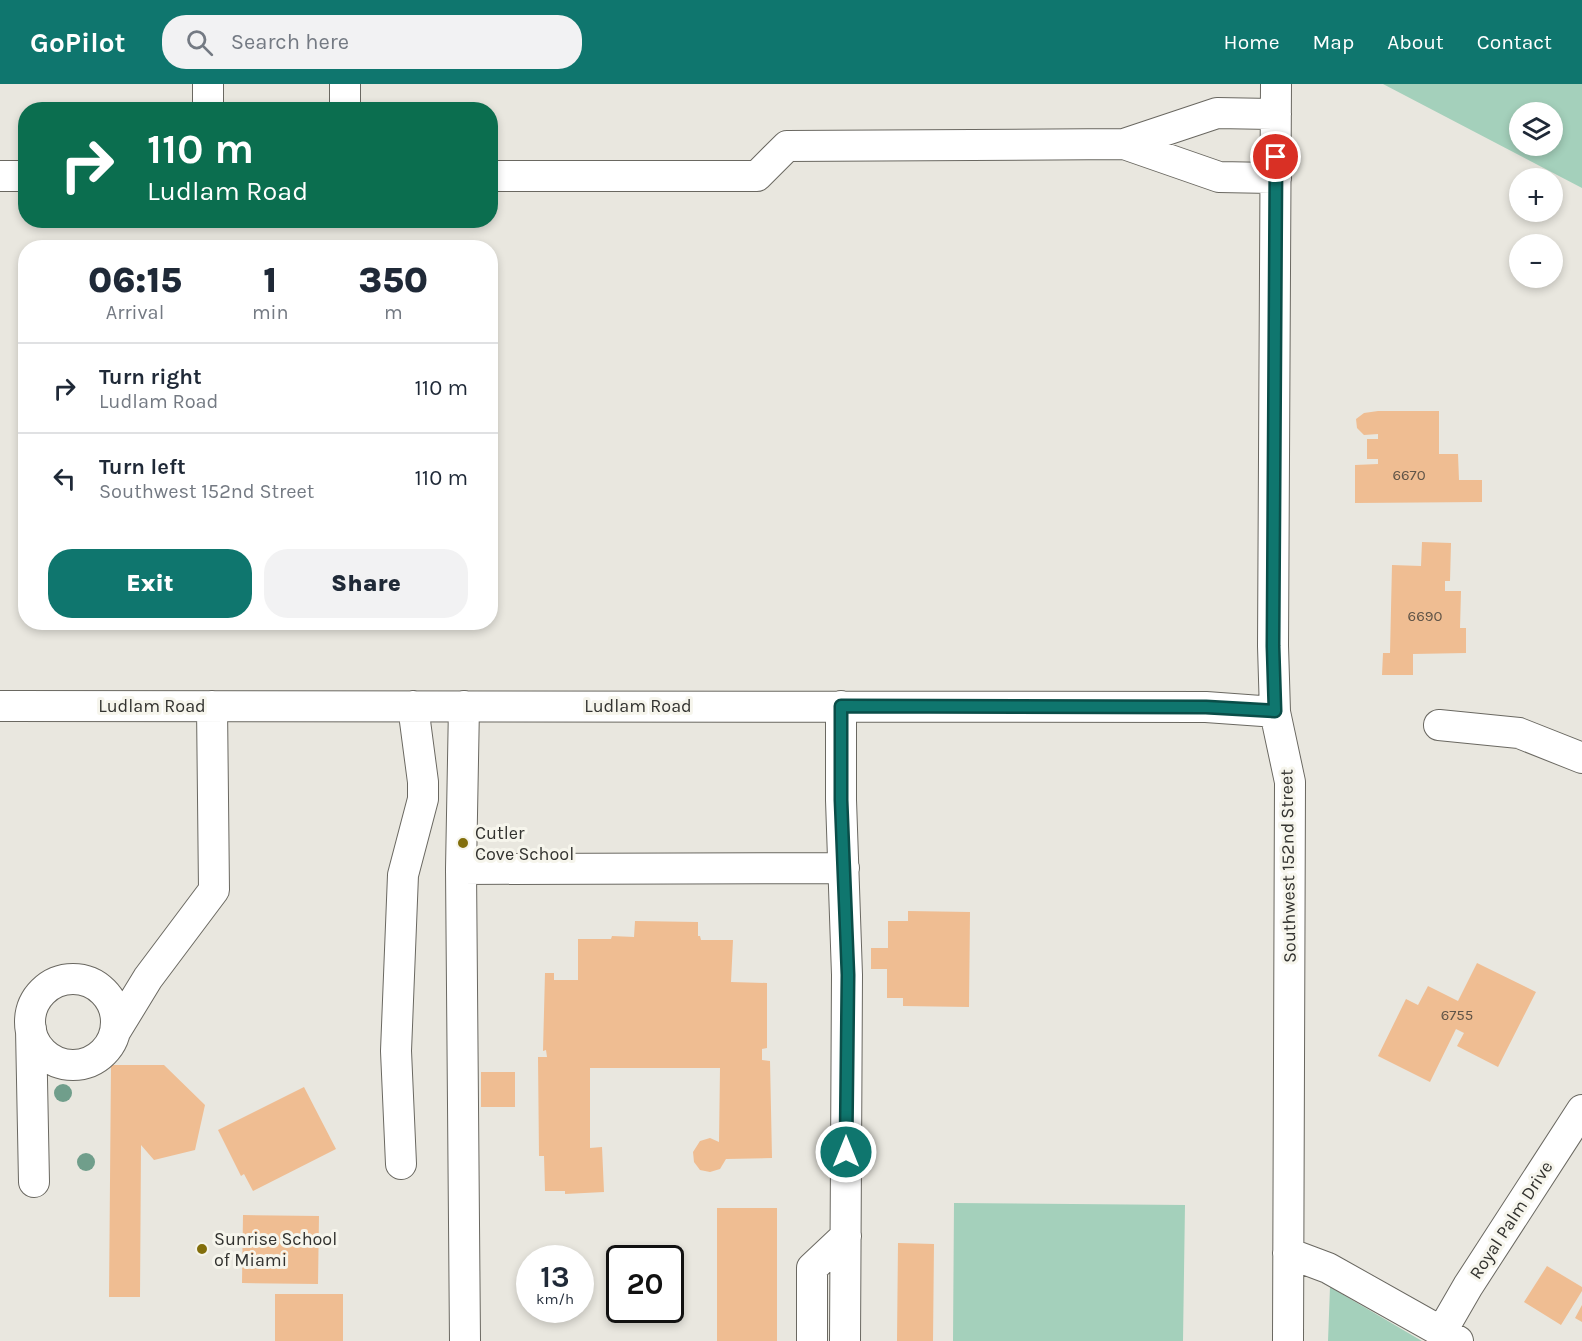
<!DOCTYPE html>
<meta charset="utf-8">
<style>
body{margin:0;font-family:Karla,sans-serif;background:#f2f2f3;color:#1f2937;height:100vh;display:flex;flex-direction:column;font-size:22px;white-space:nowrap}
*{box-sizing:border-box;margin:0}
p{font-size:20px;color:#747a83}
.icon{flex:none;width:33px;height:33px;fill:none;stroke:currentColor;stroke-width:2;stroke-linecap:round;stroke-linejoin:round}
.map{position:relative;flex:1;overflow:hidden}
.side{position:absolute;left:18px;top:156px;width:480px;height:390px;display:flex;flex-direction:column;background:#fff;border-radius:24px;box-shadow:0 3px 9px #0003}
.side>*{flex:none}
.hud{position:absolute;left:18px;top:18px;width:480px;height:126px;border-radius:24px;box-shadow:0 3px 9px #0003;background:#0b6e4f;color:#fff;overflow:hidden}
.buttons{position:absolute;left:1509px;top:18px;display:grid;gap:12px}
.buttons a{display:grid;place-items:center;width:54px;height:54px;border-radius:50%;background:#fff;box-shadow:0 3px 9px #0003;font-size:30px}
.speed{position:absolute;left:516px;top:1161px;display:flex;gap:12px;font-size:30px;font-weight:700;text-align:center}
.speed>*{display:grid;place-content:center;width:78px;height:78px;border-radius:50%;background:#fff;box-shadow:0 3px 9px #0003;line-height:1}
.speed small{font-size:15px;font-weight:400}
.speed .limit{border:3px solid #111;border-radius:9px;background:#fff;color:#111}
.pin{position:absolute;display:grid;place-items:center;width:51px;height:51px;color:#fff;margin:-26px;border:3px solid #fff;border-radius:50%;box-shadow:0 2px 6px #0007}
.me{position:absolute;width:66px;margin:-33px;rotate:0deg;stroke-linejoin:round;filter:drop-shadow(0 0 4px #0008)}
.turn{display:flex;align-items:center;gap:21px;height:126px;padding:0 30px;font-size:27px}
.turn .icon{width:78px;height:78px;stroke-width:2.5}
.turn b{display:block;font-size:42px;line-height:51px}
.eta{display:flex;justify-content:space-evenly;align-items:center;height:102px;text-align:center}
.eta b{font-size:36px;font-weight:800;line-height:42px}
.primary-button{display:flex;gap:12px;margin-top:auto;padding:12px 30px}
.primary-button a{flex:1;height:69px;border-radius:24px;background:#0f766e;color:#fff;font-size:24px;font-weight:800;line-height:69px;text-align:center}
.primary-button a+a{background:#f2f2f3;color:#1f2937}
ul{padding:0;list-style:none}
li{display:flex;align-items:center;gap:18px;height:90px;padding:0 30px;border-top:2px solid #e0e1e3}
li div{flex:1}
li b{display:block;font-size:22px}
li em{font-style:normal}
header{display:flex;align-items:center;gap:36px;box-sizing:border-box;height:84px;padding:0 30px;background:#0f766e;color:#fff}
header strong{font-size:28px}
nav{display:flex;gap:33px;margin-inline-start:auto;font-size:21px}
.search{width:420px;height:54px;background:#f2f2f3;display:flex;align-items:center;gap:15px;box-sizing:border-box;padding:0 21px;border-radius:24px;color:#747a83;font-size:22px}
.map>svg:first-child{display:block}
.green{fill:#a4d0bb;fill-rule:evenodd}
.building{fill:#efbd92}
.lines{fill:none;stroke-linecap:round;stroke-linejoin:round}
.minor-casing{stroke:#6a6861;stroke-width:32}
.minor{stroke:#fff;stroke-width:30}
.tree{fill:#709e8b}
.route-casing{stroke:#0a4d48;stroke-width:15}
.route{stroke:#0f766e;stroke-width:10}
.poi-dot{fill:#826e0b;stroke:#f6f5ec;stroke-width:2}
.labels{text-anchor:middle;stroke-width:6;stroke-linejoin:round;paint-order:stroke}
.number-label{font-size:15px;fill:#615548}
.street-label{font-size:18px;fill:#32322f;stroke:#f6f5ec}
.poi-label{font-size:18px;fill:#32322f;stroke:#f6f5ec;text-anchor:start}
</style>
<header>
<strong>GoPilot</strong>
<div class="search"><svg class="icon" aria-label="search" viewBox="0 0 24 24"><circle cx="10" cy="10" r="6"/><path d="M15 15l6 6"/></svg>Search here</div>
<nav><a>Home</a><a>Map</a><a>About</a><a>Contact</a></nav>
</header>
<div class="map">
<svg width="1582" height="1257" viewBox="0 0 1582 1257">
<rect width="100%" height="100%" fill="#e9e7df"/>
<!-- green -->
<path class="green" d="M 1383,0 L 1582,0 L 1582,104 ZM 1520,28 L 1552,28 L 1552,62 L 1520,62 Z
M 954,1119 L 1185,1121 L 1183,1257 L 953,1257 Z
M 1330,1203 L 1422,1257 L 1328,1257 Z"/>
<!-- building -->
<path class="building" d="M 1378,327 L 1439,327 L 1439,370 L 1458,370 L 1459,396 L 1482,396 L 1482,418 L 1355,419 L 1355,381 L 1378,380 L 1378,375 L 1367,375 L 1367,355 L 1378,355 L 1378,350 L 1364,351 L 1357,344 L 1356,335 L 1364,329 Z
M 1422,458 L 1451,459 L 1450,497 L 1445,497 L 1445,507 L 1461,507 L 1460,544 L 1466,544 L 1466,569 L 1413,570 L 1413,591 L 1382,591 L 1383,569 L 1390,569 L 1392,481 L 1421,482 Z
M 908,827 L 970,828 L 969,923 L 903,922 L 903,914 L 887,914 L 887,885 L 871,885 L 871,864 L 888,864 L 888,837 L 908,837 Z
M 635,837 L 698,838 L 698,852 L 700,852 L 701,856 L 733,856 L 731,898 L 767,899 L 767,964 L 762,965 L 762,976 L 770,977 L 772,1074 L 726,1075 L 720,1085 L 710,1088 L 700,1086 L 694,1078 L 693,1068 L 700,1057 L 710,1054 L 719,1058 L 720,984 L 590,984 L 590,1064 L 602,1063 L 604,1108 L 565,1110 L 565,1107 L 545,1107 L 544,1072 L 539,1072 L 538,973 L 547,973 L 546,966 L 543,967 L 545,889 L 554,889 L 554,896 L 578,896 L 578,855 L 611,855 L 612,852 L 634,853 Z
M 1477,879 L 1536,908 L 1498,983 L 1457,962 L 1464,949 L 1456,945 L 1430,998 L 1378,972 L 1406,915 L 1418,921 L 1428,902 L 1458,917 Z
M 111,981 L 164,981 L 205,1021 L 195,1066 L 154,1076 L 141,1061 L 140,1213 L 109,1213 Z
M 481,988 L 515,988 L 515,1023 L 481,1023 Z
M 304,1003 L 336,1065 L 253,1107 L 244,1090 L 241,1092 L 218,1046 Z
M 717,1124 L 777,1124 L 777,1257 L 717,1257 Z
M 243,1131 L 319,1132 L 318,1200 L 242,1199 Z
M 898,1159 L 934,1160 L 933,1257 L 897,1257 Z
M 1547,1182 L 1582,1203 L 1582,1207 L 1561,1241 L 1524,1218 Z
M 275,1210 L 343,1210 L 343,1257 L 275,1257 Z
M 1582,1221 L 1582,1238 L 1575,1234 Z"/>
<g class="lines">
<!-- minor casing -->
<g class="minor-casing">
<path id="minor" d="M 208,0 L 208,26
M 1276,0 L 1273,562 L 1275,628 L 1290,698 L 1288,1257
M 345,26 L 345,0
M 1124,60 L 1219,93 L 1276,94
M 0,92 L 26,92
M 490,92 L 757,92 L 787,62 L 1124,60 L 1217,29 L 1276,30
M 0,622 L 1206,623 L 1275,628
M 464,622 L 461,785 L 465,1257
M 841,622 L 841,716 L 847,891 L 845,1257
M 1439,641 L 1519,649 L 1582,674
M 461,785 L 844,784
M30 938a43 43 0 1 1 86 0a43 43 0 1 1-86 0Z
M 31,945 L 34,1098
M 115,948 L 148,894 L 214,806 L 212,622
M 401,1080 L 396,967 L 403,791 L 423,715 L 423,698 L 413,622
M 1288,1169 L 1328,1184 L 1458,1257
M 1442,1247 L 1468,1202 L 1582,1026
M 812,1257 L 812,1184 L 846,1152"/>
</g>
<!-- minor -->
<use href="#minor" class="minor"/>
</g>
<!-- trees -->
<g class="tree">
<circle cx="63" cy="1009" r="9"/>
<circle cx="86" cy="1078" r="9"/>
</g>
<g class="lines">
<!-- route casing -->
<g class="route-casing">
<path id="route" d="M 846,1068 L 848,891 L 841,716 L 841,622 L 1206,623 L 1275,627 L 1273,562 L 1276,73"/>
</g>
<!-- route -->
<use href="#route" class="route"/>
</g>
<!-- markers -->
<g class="poi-dot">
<circle cx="463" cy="759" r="6"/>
<circle cx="202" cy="1165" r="6"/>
</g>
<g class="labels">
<!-- number labels -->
<g class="number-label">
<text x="1409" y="396">6670</text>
<text x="1425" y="537">6690</text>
<text x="1457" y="936">6755</text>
</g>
<!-- street labels -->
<g class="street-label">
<text x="152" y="628">Ludlam Road</text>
<text x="638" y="628">Ludlam Road</text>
<text transform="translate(1288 782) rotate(-91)" y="6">Southwest 152nd Street</text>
<text transform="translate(1511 1136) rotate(-57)" y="6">Royal Palm Drive</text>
</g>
<!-- poi labels -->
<g class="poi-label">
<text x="475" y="755">Cutler<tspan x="475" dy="21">Cove School</tspan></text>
<text x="214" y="1161">Sunrise School<tspan x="214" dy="21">of Miami</tspan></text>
</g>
</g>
</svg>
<div class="buttons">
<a><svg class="icon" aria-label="layers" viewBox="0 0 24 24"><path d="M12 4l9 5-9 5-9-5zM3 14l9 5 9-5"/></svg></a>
<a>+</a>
<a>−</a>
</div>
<div class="speed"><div>13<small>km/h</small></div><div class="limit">20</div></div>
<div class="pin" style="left:1276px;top:73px;background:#d93025"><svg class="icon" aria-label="arrive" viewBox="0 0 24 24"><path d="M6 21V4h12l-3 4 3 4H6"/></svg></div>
<svg class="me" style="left:846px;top:1068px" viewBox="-20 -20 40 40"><circle r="17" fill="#0f766e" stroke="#fff" stroke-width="3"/><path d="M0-11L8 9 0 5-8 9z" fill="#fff"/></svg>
<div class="hud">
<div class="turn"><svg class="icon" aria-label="right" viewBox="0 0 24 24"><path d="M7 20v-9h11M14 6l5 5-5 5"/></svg><div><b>110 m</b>Ludlam Road</div></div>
</div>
<section class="side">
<div class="eta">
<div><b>06:15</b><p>Arrival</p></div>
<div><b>1</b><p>min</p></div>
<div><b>350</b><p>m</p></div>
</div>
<ul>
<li><svg class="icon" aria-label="right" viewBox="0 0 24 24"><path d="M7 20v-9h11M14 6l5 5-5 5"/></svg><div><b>Turn right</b><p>Ludlam Road</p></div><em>110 m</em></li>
<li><svg class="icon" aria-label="left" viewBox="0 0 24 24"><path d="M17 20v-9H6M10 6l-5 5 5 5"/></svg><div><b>Turn left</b><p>Southwest 152nd Street</p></div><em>110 m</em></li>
</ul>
<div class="primary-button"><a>Exit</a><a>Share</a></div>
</section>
</div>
